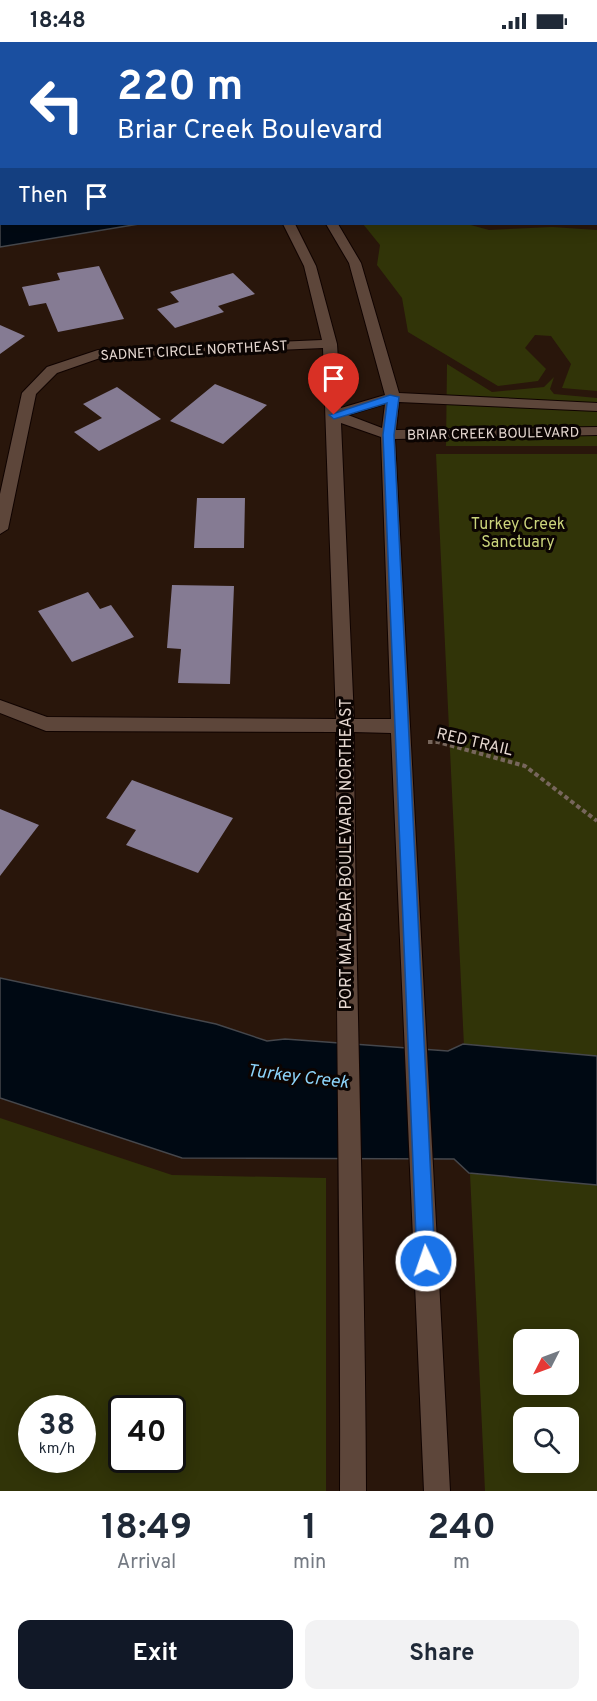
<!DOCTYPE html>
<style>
body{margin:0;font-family:Overpass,sans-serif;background:#f2f2f3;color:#1f2937;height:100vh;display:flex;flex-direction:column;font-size:22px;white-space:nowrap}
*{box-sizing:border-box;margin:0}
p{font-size:20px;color:#747a83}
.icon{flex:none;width:33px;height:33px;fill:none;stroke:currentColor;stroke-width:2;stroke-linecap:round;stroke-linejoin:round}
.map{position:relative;height:1449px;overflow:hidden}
.side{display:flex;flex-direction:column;background:#fff;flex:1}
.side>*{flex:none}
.hud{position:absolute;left:0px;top:0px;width:597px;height:183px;box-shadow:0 3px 15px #0003;background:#1a4fa0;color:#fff;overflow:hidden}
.needle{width:39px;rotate:228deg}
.controls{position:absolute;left:513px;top:1287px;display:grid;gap:12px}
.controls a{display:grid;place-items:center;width:66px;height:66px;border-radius:12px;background:#fff;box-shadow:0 3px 15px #0003;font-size:30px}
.speed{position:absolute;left:18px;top:1353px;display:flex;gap:12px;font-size:30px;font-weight:700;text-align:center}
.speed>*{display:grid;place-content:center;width:78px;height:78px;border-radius:50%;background:#fff;box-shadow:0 3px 15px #0003;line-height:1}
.speed small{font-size:15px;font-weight:400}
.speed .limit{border:3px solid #111;border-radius:9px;background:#fff;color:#111}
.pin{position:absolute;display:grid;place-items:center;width:51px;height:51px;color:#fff;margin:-62px -26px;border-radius:50% 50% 50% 0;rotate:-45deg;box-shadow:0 0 6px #0007}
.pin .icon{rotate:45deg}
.me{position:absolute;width:66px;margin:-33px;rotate:357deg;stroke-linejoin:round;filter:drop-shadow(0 0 4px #0008)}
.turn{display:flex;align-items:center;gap:21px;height:126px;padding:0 18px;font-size:27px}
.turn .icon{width:78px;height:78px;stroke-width:2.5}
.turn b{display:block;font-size:42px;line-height:51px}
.then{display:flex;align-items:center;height:57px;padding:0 18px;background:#0003;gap:12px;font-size:22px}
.eta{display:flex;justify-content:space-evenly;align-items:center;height:102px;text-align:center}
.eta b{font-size:36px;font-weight:700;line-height:42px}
.button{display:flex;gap:12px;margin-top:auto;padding:12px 18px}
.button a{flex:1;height:69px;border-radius:12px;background:#111827;color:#fff;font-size:24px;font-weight:700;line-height:69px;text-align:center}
.button a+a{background:#f2f2f3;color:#1f2937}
.status{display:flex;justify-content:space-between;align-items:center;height:42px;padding:0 30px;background:#fff;direction:ltr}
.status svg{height:16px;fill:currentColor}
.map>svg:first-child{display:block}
.green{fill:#313408;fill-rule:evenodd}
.water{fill:#000913;stroke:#45474c;stroke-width:1.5}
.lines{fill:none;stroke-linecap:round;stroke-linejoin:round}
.canal{stroke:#000913;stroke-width:36}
.building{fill:#857b93}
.minor-casing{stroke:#100300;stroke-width:2}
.path{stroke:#77665c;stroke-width:4;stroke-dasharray:4.5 3;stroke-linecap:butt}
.minor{fill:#5d463a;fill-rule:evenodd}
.route{fill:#1a73e8;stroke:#114b97;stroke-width:1.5}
.labels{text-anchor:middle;stroke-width:6;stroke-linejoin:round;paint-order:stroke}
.far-street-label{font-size:14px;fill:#e6d8d1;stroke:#0b0402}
.park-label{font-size:16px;fill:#cad37b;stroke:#0b0402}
.street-label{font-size:16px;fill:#e6d8d1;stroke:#0b0402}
.water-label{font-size:18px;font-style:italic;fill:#8cd3f9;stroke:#0b0402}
</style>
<div class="status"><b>18:48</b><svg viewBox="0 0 49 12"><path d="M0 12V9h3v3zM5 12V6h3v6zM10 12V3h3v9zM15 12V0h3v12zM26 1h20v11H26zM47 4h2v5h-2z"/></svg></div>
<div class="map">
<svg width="597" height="1449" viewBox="0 0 597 1449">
<rect width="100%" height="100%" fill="#29160b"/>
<!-- green -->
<path class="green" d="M 363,182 L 467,182 L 489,188 L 552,185 L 597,188 L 597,349 L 562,346 L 571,322 L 551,294 L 535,293 L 525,306 L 546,327 L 538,339 L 498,344 L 408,290 L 402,256 L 377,223 L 380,203 Z
M 447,322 L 492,350 L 544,345 L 554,335 L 550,347 L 554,352 L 597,356 L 597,404 L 446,404 Z
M 436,412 L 597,412 L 597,1449 L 485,1449 ZM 524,1298 L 568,1298 L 568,1342 L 524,1342 ZM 524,1376 L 568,1376 L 568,1420 L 524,1420 Z
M 0,1076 L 172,1133 L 326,1136 L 326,1449 L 0,1449 ZM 32,1366 L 82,1366 L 82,1418 L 32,1418 ZM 172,1366 L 172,1418 L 122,1418 L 122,1366 Z"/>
<!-- water -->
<path class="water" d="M 0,176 L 2,182 L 139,182 L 0,205 Z
M 0,936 L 216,982 L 267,999 L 285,997 L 448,1009 L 463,1002 L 597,1014 L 597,1143 L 469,1131 L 454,1117 L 182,1116 L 0,1056 Z"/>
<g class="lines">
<!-- canal -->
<path class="canal" d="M 596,39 L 597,38"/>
</g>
<!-- building -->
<path class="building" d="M 99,224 L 124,277 L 58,290 L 46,261 L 29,264 L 22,245 L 60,238 L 57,231 Z
M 233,231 L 255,252 L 218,264 L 224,270 L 175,286 L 157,267 L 179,260 L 170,250 Z
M 0,283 L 25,294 L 0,312 Z
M 215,342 L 267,363 L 223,402 L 170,379 Z
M 117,345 L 161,377 L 99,409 L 74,390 L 102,376 L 83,362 Z
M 197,456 L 245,456 L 244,506 L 194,506 Z
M 172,543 L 234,544 L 230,642 L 178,641 L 181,607 L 167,606 Z
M 88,550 L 100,567 L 111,563 L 134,595 L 72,620 L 38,569 Z
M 132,738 L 233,776 L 198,831 L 126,803 L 136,788 L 106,776 Z
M 0,767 L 39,783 L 0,834 Z"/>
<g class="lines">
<!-- minor casing -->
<g class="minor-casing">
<path id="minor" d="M 93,0 L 105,0 L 106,2 L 94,2 Z
M 138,0 L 150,0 L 151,2 L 139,2 Z
M 411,0 L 424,0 L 410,2 Z
M 0,95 L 2,95 L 2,101 L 0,101 Z
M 596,152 L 597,152 L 597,160 L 596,159 Z
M 283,182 L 295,182 L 316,224 L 337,302 L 341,366 L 385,353 L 349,221 L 326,182 L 338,182 L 361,221 L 399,351 L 597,361 L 597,369 L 399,360 L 396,388 L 597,385 L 597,393 L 395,397 L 450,1449 L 424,1449 L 391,691 L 354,690 C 355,943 365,1196 366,1449 L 340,1449 C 341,1196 335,943 336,690 L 46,689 L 0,671 L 0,658 L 47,675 L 336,677 L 323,306 L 100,316 L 57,331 L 36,352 L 8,487 L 0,492 L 0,452 L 22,351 L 47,325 L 98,308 L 322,298 L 304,224 ZM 385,362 L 382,386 L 348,373 ZM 341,381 L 381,395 L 391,677 L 354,677 Z"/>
</g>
<!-- path -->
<path class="path" d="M 428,700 L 438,700 L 525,724 L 597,779"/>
<!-- minor -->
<use href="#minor" class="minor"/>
</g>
<!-- route -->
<path class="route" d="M 390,353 L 399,355 L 394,393 L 435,1219 L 432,1226 L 426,1228 L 420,1226 L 417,1219 L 383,393 L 387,361 L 334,377 L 329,373 Z"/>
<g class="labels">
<!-- far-street labels -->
<g class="far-street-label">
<text transform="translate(194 308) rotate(-3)" y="5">SADNET CIRCLE NORTHEAST</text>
<text transform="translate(493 391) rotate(-1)" y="5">BRIAR CREEK BOULEVARD</text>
</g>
<!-- park labels -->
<g class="park-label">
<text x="518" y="487">Turkey Creek<tspan x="518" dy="18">Sanctuary</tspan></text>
</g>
<!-- street labels -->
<g class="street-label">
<text transform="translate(475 699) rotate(13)" y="6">RED TRAIL</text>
<text transform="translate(345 812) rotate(-90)" y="6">PORT MALABAR BOULEVARD NORTHEAST</text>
</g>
<!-- water labels -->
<g class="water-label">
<text transform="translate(298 1034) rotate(7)" y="6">Turkey Creek</text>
</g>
</g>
</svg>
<div class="controls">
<a><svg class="needle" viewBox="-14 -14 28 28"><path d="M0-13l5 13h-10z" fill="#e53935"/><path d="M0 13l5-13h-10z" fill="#747a83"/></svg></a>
<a><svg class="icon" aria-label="search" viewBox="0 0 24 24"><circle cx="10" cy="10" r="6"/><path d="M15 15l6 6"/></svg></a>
</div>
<div class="speed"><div>38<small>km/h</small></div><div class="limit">40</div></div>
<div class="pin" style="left:334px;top:373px;background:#d93025"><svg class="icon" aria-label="arrive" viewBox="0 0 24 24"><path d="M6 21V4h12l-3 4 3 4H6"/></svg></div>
<svg class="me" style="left:426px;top:1219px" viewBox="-20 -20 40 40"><circle r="17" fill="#1a73e8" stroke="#fff" stroke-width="3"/><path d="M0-11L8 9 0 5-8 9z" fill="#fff"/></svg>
<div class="hud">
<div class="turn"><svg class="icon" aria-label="left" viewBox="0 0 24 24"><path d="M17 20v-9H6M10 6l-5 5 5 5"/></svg><div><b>220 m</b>Briar Creek Boulevard</div></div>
<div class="then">Then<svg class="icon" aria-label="arrive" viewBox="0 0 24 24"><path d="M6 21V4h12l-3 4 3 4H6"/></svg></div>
</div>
</div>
<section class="side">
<div class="eta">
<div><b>18:49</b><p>Arrival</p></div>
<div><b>1</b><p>min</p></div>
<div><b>240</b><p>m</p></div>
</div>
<div class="button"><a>Exit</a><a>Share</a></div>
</section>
